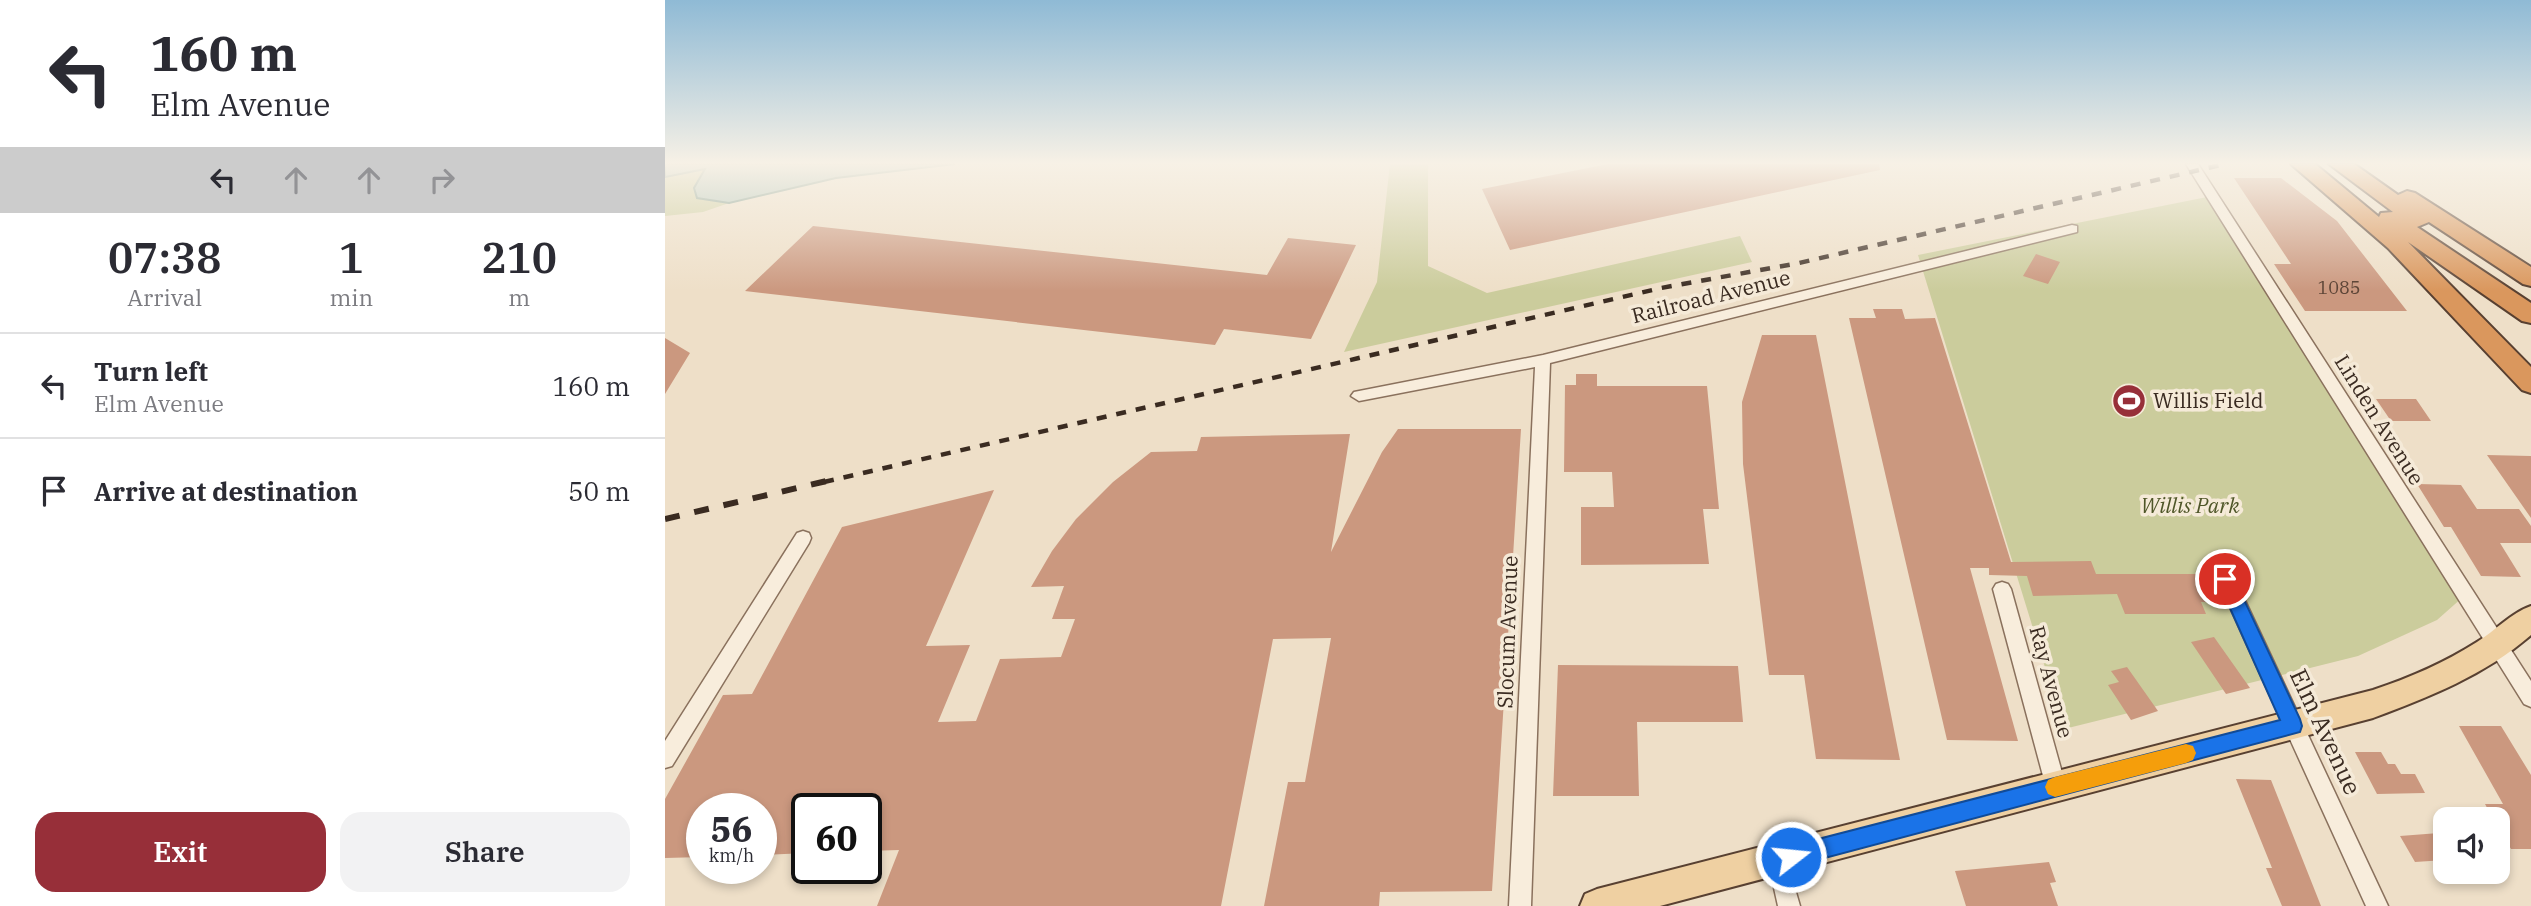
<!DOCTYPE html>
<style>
body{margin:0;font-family:"IBM Plex Serif",serif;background:#f2f2f3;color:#2b2b33;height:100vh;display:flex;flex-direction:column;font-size:26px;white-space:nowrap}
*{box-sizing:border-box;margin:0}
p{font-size:23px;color:#7c7c81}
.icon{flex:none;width:38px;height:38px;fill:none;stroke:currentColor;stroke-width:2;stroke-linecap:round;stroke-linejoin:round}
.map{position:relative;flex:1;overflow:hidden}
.panel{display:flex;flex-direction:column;background:#fff;width:665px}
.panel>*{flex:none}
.guide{background:#fff;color:#2b2b33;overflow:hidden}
.buttons{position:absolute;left:1768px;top:807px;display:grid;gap:14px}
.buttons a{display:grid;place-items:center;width:77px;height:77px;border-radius:14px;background:#fff;box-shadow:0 4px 10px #0003;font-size:35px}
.speed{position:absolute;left:21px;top:793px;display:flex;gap:14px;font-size:35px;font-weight:700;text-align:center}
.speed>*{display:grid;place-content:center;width:91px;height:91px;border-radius:50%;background:#fff;box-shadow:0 4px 10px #0003;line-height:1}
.speed small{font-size:18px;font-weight:400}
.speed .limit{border:4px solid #111;border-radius:10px;background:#fff;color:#111}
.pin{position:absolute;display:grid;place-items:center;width:60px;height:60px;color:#fff;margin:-30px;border:4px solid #fff;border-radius:50%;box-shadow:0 2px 7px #0007}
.me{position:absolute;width:77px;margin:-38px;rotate:74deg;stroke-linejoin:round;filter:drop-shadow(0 0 5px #0008)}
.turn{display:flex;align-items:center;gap:24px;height:147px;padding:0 35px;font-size:32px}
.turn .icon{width:91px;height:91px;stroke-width:2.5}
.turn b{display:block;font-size:49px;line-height:60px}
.lanes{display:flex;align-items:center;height:66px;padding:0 35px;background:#0003;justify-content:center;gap:35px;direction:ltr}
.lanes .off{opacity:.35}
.eta{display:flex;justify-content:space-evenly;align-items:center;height:119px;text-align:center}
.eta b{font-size:42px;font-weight:600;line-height:49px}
.cta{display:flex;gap:14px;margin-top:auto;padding:14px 35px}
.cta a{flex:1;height:80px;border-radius:21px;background:#972f39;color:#fff;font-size:28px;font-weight:600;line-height:80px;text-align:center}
.cta a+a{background:#f2f2f3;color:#2b2b33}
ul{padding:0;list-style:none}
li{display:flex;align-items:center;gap:21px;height:105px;padding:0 35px;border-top:2px solid #e1e1e2}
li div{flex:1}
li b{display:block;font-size:26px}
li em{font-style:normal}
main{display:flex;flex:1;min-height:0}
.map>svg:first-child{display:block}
.green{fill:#cbcc9c}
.water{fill:#a9c2b8;stroke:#709185;stroke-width:2}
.building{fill:#cb987f}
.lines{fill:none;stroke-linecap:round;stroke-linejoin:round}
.minor-casing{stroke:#8a715d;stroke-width:3}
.primary-casing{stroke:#584031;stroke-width:4}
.motorway-casing{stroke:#584031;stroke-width:4}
.minor{fill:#f8eddc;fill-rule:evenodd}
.primary{fill:#efd0a2;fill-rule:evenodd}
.motorway{fill:#da975d;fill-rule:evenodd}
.rail-far1{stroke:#3a2b21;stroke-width:4.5;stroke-dasharray:10 10;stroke-linecap:butt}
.rail{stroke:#3a2b21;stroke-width:6;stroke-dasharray:15 15;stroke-linecap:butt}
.route{fill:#1a73e8;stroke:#114b97;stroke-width:2}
.slow{fill:#f59e0b}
.labels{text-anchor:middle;stroke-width:7;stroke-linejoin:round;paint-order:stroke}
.number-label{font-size:18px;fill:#5e4638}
.street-label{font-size:21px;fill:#3a2b21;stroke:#f5ead8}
.poi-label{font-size:21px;fill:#3a2b21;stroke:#f5ead8;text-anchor:start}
.park-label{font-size:21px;font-style:italic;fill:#4f5628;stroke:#f5ead8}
.near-street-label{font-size:24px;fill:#3a2b21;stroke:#f5ead8}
</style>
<main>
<section class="panel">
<div class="guide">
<div class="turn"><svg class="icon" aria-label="left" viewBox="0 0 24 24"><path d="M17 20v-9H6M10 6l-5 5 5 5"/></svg><div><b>160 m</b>Elm Avenue</div></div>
<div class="lanes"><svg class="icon" aria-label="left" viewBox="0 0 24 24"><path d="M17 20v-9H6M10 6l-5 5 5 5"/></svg><svg class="icon off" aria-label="ahead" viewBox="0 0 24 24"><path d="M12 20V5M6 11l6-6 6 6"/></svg><svg class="icon off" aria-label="ahead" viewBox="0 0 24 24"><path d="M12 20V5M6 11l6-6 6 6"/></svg><svg class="icon off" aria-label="right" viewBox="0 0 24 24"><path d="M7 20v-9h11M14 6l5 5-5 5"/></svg></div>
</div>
<div class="eta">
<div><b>07:38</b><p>Arrival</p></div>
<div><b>1</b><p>min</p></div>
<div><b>210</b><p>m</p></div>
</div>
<ul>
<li><svg class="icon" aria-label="left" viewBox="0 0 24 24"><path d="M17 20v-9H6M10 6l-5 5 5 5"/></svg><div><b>Turn left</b><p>Elm Avenue</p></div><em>160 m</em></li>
<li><svg class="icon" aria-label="arrive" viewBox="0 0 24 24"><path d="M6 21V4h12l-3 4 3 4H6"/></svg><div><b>Arrive at destination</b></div><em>50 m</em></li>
</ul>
<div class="cta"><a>Exit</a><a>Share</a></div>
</section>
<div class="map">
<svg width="1866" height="906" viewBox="0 0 1866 906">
<rect width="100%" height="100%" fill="#eedfc8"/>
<!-- green -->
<path class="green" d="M 725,164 L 763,164 L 763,266 L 822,293 L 1075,236 L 1087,262 L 679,352 L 712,282 Z
M 41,169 L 29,188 L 32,198 L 64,203 L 38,212 L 0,216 L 0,177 Z
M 1552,195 L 1798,597 L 1772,620 L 1693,656 L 1399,729 L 1253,255 Z"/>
<!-- water -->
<path class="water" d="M 0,164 L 290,164 L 171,178 L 64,203 L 32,198 L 29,188 L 40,169 L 0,177 Z"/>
<!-- building -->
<path class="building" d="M 943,164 L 1214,164 L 1215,170 L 845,250 L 817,189 Z
M 1569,178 L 1616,178 L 1672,221 L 1742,311 L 1640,311 L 1609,264 L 1626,264 Z
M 148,226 L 602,275 L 623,238 L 691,245 L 646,339 L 559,329 L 550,345 L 80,291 Z
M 1371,254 L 1395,262 L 1383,284 L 1358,276 Z
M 1208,309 L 1237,309 L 1240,319 L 1270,318 L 1346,562 L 1426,561 L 1431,574 L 1534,574 L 1546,602 L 1536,602 L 1541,614 L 1460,614 L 1452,594 L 1368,596 L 1362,576 L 1324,575 L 1324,568 L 1305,568 L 1353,741 L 1282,740 L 1184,318 L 1211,318 Z
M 1097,335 L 1151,335 L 1235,760 L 1151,759 L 1139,675 L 1104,675 L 1078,464 L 1077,402 Z
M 0,338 L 25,353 L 0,394 Z
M 911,374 L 932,374 L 932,386 L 1042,386 L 1054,509 L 1038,509 L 1044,564 L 916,565 L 916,507 L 949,507 L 947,472 L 899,472 L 900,385 L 911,385 Z
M 1711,399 L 1751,399 L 1766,421 L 1726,421 Z
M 733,429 L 856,429 L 827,891 L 715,892 L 714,906 L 599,906 L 623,782 L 640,782 L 666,638 L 608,639 L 556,906 L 212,906 L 234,850 L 201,851 L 201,808 L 142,808 L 142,853 L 96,855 L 96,808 L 37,808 L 37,857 L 0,858 L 0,799 L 58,695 L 87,694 L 177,527 L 329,490 L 261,646 L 305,645 L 273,722 L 311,721 L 335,659 L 396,657 L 410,619 L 387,619 L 399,586 L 366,587 L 387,551 L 411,519 L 448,482 L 486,452 L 532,451 L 536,437 L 685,434 L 666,552 L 717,452 Z
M 1822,455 L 1866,456 L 1866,518 Z
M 1752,484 L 1796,485 L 1812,509 L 1854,509 L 1866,526 L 1866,543 L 1835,543 L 1856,577 L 1816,576 L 1786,527 L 1779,527 Z
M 1549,637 L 1585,688 L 1561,694 L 1526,642 Z
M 893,665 L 1073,666 L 1078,722 L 972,722 L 974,796 L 888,796 Z
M 1462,667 L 1493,711 L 1466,720 L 1443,685 L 1454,682 L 1446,671 Z
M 1794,726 L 1836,726 L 1866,775 L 1866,849 L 1846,849 L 1832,826 L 1832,819 L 1828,819 L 1820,804 L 1838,804 Z
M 1690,752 L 1716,752 L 1723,764 L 1730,764 L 1736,774 L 1750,774 L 1760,793 L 1712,794 Z
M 1571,779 L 1606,780 L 1656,906 L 1617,906 L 1601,868 L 1607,868 Z
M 1774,833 L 1780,843 L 1780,860 L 1750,862 L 1735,836 Z
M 1384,862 L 1391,882 L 1385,883 L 1393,906 L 1301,906 L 1290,871 Z"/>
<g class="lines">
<!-- minor casing -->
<g class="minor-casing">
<path id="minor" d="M 1521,164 L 1533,164 L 1866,681 L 1866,707 L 1859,704 Z
M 1407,225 L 1412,226 L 1412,232 L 885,363 L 866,906 L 844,906 L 870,367 L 694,401 L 686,396 L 689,392 L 878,355 Z
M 138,531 L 144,533 L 146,538 L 144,543 L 7,766 L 0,768 L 0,741 L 132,533 Z
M 1561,572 L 1567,574 L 1570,579 L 1723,906 L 1701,906 L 1552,579 L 1555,574 Z
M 1337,582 L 1343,584 L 1346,589 L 1401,787 L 1398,794 L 1391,797 L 1384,794 L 1381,787 L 1328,589 L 1331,584 Z
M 1113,851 L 1120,854 L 1135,906 L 1113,906 L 1103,861 L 1106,854 Z"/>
</g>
<!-- primary casing -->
<g class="primary-casing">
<path id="primary" d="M 1866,606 L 1866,635 C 1820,675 1764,697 1708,718 L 995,906 L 915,906 L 920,894 L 932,889 L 1708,690 C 1744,678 1779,663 1812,642 C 1830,631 1846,613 1866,606 Z"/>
</g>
<!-- motorway casing -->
<g class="motorway-casing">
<path id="motorway" d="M 1626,164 L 1650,164 L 1714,217 L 1716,213 L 1728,212 L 1664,164 L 1689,164 L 1733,195 L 1742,191 L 1750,193 L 1866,267 L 1866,286 L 1858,284 L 1764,222 L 1752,227 L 1866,303 L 1866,323 L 1857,321 L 1743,242 L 1866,367 L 1866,393 L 1857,390 L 1723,248 Z"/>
</g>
<!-- minor -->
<use href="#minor" class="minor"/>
<!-- primary -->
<use href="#primary" class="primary"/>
<!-- motorway -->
<use href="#motorway" class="motorway"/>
<!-- rail-far1 -->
<path class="rail-far1" d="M 159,482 L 996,288 L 1134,263 L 1560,164"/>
<!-- rail -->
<path class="rail" d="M 0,519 L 166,480"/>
</g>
<!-- sky -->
<linearGradient id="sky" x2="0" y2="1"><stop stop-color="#8fbad5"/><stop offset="0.56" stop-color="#f7f1e6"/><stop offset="1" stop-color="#f7f1e6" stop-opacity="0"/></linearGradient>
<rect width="1866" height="291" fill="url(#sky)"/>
<!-- route -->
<path class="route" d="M 1560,572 L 1567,574 L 1635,719 L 1637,726 L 1635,732 L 1126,867 L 1119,864 L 1116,857 L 1119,849 L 1126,846 L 1615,720 L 1552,579 L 1554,574 Z"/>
<!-- slow -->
<path class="slow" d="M 1521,744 L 1528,746 L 1531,753 L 1528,760 L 1521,763 L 1390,797 L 1383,794 L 1380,787 L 1383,780 L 1390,777 Z"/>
<!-- icons -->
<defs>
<g id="stadium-disc" transform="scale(1.75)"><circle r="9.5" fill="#972f39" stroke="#f5ead8"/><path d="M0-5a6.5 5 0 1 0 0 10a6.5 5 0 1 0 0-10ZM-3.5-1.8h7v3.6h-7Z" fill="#fff"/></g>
</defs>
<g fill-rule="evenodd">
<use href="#stadium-disc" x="1464" y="401"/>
</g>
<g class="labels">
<!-- number labels -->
<g class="number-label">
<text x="1674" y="294">1085</text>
</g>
<!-- street labels -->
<g class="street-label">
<text transform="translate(1046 297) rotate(-14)" y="7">Railroad Avenue</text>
<text transform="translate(1714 420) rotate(58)" y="7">Linden Avenue</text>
<text transform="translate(843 632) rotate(-88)" y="7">Slocum Avenue</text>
<text transform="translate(1386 682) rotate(75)" y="7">Ray Avenue</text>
</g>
<!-- poi labels -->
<g class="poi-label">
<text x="1488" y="408">Willis Field</text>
</g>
<!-- park labels -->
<g class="park-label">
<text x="1525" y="513">Willis Park</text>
</g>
<!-- near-street labels -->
<g class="near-street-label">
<text transform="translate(1660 732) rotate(65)" y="8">Elm Avenue</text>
</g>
</g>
</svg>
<div class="buttons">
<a><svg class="icon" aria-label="sound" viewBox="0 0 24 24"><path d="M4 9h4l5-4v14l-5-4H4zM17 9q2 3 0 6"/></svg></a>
</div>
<div class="speed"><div>56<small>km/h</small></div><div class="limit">60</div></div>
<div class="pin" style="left:1560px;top:579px;background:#d93025"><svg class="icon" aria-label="arrive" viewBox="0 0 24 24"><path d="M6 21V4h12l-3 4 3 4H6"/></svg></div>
<svg class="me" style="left:1126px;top:857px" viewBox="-20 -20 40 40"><circle r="17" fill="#1a73e8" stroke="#fff" stroke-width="3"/><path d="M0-11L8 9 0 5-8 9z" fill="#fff"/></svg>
</div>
</main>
